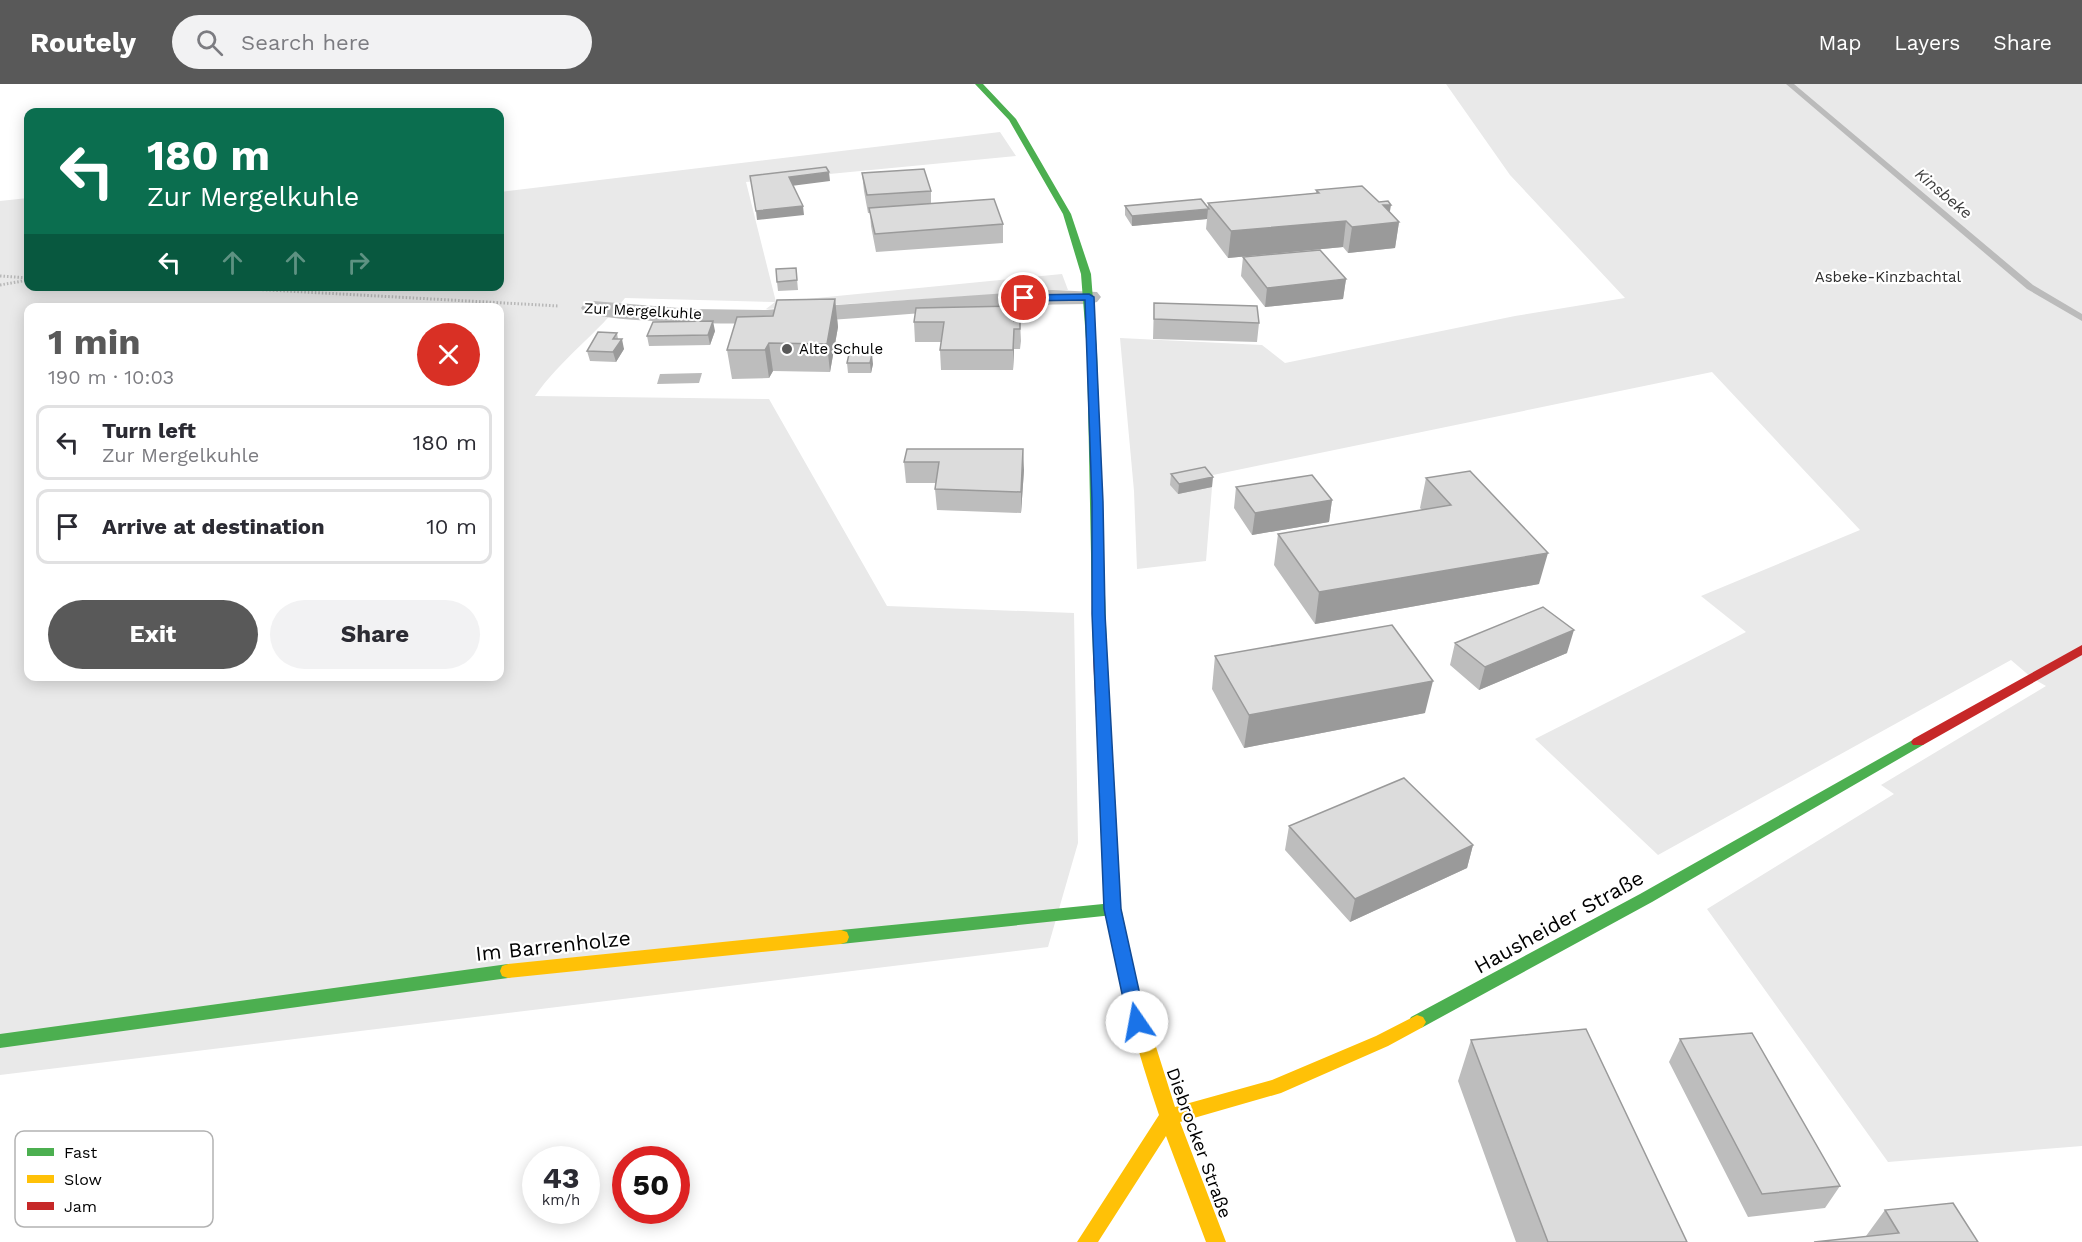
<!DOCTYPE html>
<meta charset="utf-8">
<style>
body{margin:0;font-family:"Work Sans",sans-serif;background:#f2f2f3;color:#2b2b33;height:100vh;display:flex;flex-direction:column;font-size:22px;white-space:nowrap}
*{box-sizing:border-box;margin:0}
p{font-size:20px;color:#7c7c81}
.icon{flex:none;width:33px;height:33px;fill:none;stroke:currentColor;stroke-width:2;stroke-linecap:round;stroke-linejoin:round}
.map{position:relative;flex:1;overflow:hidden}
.side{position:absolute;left:24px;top:219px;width:480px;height:378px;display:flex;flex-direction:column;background:#fff;border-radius:12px;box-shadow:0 3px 15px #0003}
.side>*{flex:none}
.guide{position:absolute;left:24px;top:24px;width:480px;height:183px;border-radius:12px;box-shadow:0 3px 15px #0003;background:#0b6e4f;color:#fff;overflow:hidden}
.speed{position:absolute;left:522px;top:1062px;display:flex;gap:12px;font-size:30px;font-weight:700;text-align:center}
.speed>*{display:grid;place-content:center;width:78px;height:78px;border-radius:50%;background:#fff;box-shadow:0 3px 15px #0003;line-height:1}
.speed small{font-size:15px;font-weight:400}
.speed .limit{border:9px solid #d22;background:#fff;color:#111}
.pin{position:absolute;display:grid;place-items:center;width:51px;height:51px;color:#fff;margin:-26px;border:3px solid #fff;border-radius:50%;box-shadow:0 2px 6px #0007}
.me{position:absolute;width:66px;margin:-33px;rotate:348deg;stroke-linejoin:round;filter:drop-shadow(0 0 4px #0008)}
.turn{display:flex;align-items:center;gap:21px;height:126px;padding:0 24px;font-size:27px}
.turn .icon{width:78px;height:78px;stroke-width:2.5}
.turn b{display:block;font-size:42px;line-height:51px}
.lanes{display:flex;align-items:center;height:57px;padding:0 24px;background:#0003;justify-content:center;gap:30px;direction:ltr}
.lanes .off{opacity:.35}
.round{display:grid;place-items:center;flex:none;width:63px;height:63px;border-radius:32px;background:#f2f2f3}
.overview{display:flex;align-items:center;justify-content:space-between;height:102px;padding:0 24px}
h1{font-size:36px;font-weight:700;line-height:45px;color:#595959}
.button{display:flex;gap:12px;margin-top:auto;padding:12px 24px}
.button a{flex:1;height:69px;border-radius:36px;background:#595959;color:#fff;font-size:24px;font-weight:700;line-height:69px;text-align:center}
.button a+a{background:#f2f2f3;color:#2b2b33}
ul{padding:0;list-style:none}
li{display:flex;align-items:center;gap:18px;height:75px;margin:0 12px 9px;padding:0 12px;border:3px solid #e1e1e2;border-radius:12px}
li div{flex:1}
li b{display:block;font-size:22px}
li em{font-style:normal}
header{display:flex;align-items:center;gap:36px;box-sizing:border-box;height:84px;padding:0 30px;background:#595959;color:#fff}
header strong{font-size:28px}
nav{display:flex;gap:33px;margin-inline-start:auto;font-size:21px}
.search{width:420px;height:54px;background:#f2f2f3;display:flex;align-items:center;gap:15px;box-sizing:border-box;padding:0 21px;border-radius:33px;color:#7c7c81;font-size:22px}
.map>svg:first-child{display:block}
.green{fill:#e9e9e9;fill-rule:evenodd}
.water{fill:#bbb}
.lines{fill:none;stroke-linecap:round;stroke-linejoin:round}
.stream{fill:#bbb;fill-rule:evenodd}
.path{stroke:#b8b8b8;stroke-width:3;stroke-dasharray:1.5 2;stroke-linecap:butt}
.street{fill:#bdbdbd;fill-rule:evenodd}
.fast{fill:#4caf50;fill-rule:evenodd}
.slow{fill:#ffc107;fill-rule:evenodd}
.jam{fill:#c62828;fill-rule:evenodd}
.wall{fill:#bdbdbd}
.shaded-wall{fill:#9a9a9a}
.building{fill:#dcdcdc;stroke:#9a9a9a;stroke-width:1.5}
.route{fill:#1a73e8;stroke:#114b97;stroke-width:1.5}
.poi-dot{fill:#595959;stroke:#fff;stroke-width:2}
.labels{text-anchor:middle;stroke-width:4.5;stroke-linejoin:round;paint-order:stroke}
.far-park-label{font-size:15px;fill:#2e2e2e;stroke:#fff}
.far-street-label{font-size:15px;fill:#000;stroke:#fff}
.far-poi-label{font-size:15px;fill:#000;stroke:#fff;text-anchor:start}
.far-water-label{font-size:16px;font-style:italic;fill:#3f3f3f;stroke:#fff}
.street-label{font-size:18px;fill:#000;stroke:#fff}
.near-street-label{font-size:21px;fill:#000;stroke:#fff}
.key{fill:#fff;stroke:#b2b2b2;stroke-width:1.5}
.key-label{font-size:16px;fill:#000}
</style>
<header>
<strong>Routely</strong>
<div class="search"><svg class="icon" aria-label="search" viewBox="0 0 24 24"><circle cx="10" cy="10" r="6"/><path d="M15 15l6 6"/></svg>Search here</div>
<nav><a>Map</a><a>Layers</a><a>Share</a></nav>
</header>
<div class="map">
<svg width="2082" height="1158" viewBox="0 0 2082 1158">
<rect width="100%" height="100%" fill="#fff"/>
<!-- green -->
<path class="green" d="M 1446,0 L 2082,0 L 2082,1062 L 1888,1078 L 1707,825 L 1894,710 L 1881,701 L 2046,602 L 2032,594 L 2011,576 L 1658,771 L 1535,655 L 1746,548 L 1701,512 L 1860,446 L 1712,288 L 1213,391 L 1206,477 L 1137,485 L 1134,407 L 1120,254 L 1262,261 L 1285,279 L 1515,232 L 1625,214 L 1510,91 Z
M 1000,48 L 1016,72 L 746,98 L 776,218 L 1062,190 L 1068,206 L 766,225 L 775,218 L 625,214 C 598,249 561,275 535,312 L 769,315 L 887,522 L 1074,529 L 1078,759 L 1048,863 L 0,991 L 0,117 L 28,114 L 28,202 L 500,202 L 500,108 ZM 28,224 L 500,224 L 500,592 L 28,592 Z"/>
<!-- water -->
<path class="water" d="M 702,289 L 699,299 L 657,300 L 660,290 Z"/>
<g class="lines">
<!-- stream -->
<path class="stream" d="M 1786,0 L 1794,0 L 2033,201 L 2082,230 L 2082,237 L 2027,205 Z"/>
<!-- path -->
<path class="path" d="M 0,192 L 28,194
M 0,201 L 28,196
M 196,202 L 559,222"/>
<!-- street -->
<path class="street" d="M 1052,206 L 1097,208 L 1101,213 L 1097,218 L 1089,220 C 952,220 817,246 680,238 C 649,237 615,236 585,229 L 581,224 L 585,219 L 593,217 L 691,225 L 765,226 Z"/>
<!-- fast -->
<path class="fast" d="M 975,0 L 983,0 L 1016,35 L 1071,130 L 1091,190 L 1097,268 L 1107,571 L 1100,575 L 1093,571 L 1087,268 L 1081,190 L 1063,130 L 1009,36 Z
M 1918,653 L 1923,655 L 1925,658 L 1923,661 L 1652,818 L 1423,943 L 1417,945 L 1411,943 L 1408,938 L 1411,933 L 1640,810 Z
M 1113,819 L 1119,821 L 1121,825 L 1119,829 L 1113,831 L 841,860 L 835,858 L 833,853 L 835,848 L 841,846 Z
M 508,880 L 514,882 L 516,887 L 514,892 L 508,894 L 0,964 L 0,950 Z"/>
<!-- slow -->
<path class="slow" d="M 1113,817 L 1119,819 L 1121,823 L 1139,909 L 1175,1023 L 1272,996 L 1376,952 L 1417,931 L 1423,933 L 1426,938 L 1423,943 L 1388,962 L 1281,1009 L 1180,1038 L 1226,1158 L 1206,1158 L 1166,1052 L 1098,1158 L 1077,1158 L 1159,1031 C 1136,963 1117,894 1105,823 L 1107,819 Z
M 841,846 L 847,848 L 849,853 L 847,858 L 841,860 L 508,894 L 502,892 L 500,887 L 502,882 L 508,880 Z"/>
<!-- jam -->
<path class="jam" d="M 2082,561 L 2082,571 L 1923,661 L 1913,661 L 1911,658 L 1913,655 Z
M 1100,567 L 1107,571 L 1121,823 L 1119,827 L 1113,829 L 1107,827 L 1105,823 L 1093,571 Z"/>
</g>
<!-- wall -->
<path class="wall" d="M 862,89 L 931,107 L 931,120 L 1003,140 L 1003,159 L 876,168 L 871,142 L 870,129 L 868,129 L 864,107 Z
M 1316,106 L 1390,129 L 1399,138 L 1395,164 L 1348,169 L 1343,163 L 1228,174 L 1206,145 L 1207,135 L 1132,142 L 1125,131 L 1125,122 L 1208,124 L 1208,119 L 1316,109 Z
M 1243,173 L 1346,195 L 1343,215 L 1265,223 L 1241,192 Z
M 796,184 L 798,206 L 778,207 L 777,198 Z
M 835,215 L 838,243 L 830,288 L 773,287 L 769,294 L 732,295 L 727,266 L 773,232 Z
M 1154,219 L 1259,239 L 1257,258 L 1153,255 Z
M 1015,222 L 1015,237 L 1020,237 L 1021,257 L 1020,265 L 1014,265 L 1013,286 L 941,286 L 940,266 L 941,258 L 915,258 L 914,238 Z
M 715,247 L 710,261 L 649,262 L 647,252 Z
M 617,249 L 618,255 L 624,265 L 616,278 L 590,277 L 587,267 Z
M 849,270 L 873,280 L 871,289 L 848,289 L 847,279 Z
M 907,365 L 1024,386 L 1021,429 L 937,426 L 935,405 L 936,399 L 906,399 L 904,378 Z
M 1171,390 L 1212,403 L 1178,410 L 1170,401 Z
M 1426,394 L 1539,500 L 1315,540 L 1274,481 L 1278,450 L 1422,426 L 1420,424 Z
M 1236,403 L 1332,416 L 1329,438 L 1252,451 L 1234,424 Z
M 1455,559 L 1567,569 L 1479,606 L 1450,581 Z
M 1215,572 L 1425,629 L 1244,664 L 1212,605 Z
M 1289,742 L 1473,761 L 1467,784 L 1350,838 L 1285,766 Z
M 1680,955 L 1840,1102 L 1825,1124 L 1748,1133 L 1669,978 Z
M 1471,956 L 1687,1158 L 1516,1158 L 1458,997 Z
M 1885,1126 L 1978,1158 L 1866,1152 Z"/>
<!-- shaded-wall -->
<path class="shaded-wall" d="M 829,88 L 830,97 L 791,102 L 789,93 Z
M 1383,121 L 1391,121 L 1388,139 L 1399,138 L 1395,164 L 1348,169 L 1352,143 Z
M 803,122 L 804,131 L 757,136 L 756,127 Z
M 1208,125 L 1207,135 L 1132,142 L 1132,132 Z
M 1346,137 L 1343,163 L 1228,174 L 1231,147 Z
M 1346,195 L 1343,215 L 1265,223 L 1267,204 Z
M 835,215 L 838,243 L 830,288 L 827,260 Z
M 713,237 L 715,247 L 710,261 L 708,251 Z
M 1014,245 L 1014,265 L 1013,286 L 1013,266 Z
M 622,255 L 624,265 L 616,278 L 613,268 Z
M 769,259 L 773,287 L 769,294 L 765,266 Z
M 872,270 L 873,280 L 871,289 L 870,279 Z
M 1023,365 L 1024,386 L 1021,429 L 1021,408 Z
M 1213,393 L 1212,403 L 1178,410 L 1179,400 Z
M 1332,416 L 1329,438 L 1252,451 L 1255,429 Z
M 1548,469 L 1539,500 L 1315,540 L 1319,508 Z
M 1574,546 L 1567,569 L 1479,606 L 1485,583 Z
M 1433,597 L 1425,629 L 1244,664 L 1249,631 Z
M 1473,761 L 1467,784 L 1350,838 L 1355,815 Z"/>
<!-- building -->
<path class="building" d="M 826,83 L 829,88 L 789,93 L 803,122 L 756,127 L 750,92 Z
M 924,85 L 931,107 L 867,111 L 862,89 Z
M 1362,102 L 1379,118 L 1388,117 L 1391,121 L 1383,121 L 1399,138 L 1352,143 L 1346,137 L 1231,147 L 1208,119 L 1319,109 L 1316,106 Z
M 994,115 L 1003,140 L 875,150 L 869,124 Z
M 1201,115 L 1209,125 L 1132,132 L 1125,122 Z
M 1320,166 L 1346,195 L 1267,204 L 1243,173 Z
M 796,184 L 797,196 L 777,198 L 776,185 Z
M 835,215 L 827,260 L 769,259 L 765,266 L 727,266 L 737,233 L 773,232 L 777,216 Z
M 1154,219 L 1257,222 L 1259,239 L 1154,235 Z
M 1015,222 L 1014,237 L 1020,237 L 1020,245 L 1014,245 L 1013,266 L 940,266 L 944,238 L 914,238 L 916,224 Z
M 713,237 L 708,251 L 647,252 L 653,238 Z
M 598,248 L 617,249 L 613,255 L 622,255 L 613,268 L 587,267 Z
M 849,270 L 872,270 L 870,279 L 847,279 Z
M 907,365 L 1023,365 L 1021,408 L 935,405 L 939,378 L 904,378 Z
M 1205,383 L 1213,393 L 1179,400 L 1171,390 Z
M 1470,387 L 1548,469 L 1319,508 L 1278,450 L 1451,421 L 1426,394 Z
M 1312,391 L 1332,416 L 1255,429 L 1236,403 Z
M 1543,523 L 1574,546 L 1485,583 L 1455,559 Z
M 1392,541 L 1433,597 L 1249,631 L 1215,572 Z
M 1404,694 L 1473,761 L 1355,815 L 1289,742 Z
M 1586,945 L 1687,1158 L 1548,1158 L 1471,956 Z
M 1752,949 L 1840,1102 L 1762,1110 L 1680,955 Z
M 1953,1119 L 1978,1158 L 1814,1158 L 1899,1149 L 1885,1126 Z"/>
<!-- route -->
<path class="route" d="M 1089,210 L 1094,213 L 1103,418 L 1105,530 L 1121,825 L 1146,938 L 1143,943 L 1137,945 L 1130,943 L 1128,938 L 1104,825 L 1092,530 L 1092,418 L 1085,216 L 1024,217 L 1019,214 L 1024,211 Z"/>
<!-- markers -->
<circle class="poi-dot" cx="787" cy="265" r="6"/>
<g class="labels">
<!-- far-park labels -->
<g class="far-park-label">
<text x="1888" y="198">Asbeke-Kinzbachtal</text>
</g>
<!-- far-street labels -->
<g class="far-street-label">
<text transform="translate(643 227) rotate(3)" y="5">Zur Mergelkuhle</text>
</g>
<!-- far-poi labels -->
<g class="far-poi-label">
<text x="799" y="270">Alte Schule</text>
</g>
<!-- far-water labels -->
<g class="far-water-label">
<text transform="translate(1944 109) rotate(40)" y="6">Kinsbeke</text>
</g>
<!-- street labels -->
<g class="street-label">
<text transform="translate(1199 1059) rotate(70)" y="6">Diebrocker Straße</text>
</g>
<!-- near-street labels -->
<g class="near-street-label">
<text transform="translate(1559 838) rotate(-29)" y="7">Hausheider Straße</text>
<text transform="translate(553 862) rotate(-6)" y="7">Im Barrenholze</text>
</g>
</g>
<!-- legend -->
<rect x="15" y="1047" width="198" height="96" rx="9" class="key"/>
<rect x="27" y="1064" width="27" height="8" fill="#4caf50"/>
<rect x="27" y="1091" width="27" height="8" fill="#ffc107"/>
<rect x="27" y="1118" width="27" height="8" fill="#c62828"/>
<g class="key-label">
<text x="64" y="1074">Fast</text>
<text x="64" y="1101">Slow</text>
<text x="64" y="1128">Jam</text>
</g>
</svg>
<div class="speed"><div>43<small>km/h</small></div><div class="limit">50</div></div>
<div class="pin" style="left:1024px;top:214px;background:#d93025"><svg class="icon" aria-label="arrive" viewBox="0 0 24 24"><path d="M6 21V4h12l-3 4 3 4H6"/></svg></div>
<svg class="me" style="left:1137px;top:938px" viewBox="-20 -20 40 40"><circle r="19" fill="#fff"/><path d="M0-13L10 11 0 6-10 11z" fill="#1a73e8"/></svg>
<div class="guide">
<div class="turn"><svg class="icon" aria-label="left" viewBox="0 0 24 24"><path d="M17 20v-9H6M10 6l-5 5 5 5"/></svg><div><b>180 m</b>Zur Mergelkuhle</div></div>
<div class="lanes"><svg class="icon" aria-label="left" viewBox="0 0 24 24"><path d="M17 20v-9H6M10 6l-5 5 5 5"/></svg><svg class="icon off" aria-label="ahead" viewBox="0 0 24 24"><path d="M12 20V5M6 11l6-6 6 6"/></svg><svg class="icon off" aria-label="ahead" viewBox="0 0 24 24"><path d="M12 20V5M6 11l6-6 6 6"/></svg><svg class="icon off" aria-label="right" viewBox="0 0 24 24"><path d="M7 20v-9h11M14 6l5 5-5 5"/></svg></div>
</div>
<section class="side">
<div class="overview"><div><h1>1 min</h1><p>190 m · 10:03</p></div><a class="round" style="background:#d93025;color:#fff"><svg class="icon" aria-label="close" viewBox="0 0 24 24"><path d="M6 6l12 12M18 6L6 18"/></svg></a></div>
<ul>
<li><svg class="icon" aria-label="left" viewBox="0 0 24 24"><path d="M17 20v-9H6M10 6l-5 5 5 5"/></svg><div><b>Turn left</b><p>Zur Mergelkuhle</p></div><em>180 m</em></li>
<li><svg class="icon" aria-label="arrive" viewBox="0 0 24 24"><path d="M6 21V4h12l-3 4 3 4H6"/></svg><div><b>Arrive at destination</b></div><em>10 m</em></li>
</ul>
<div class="button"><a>Exit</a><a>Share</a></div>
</section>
</div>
